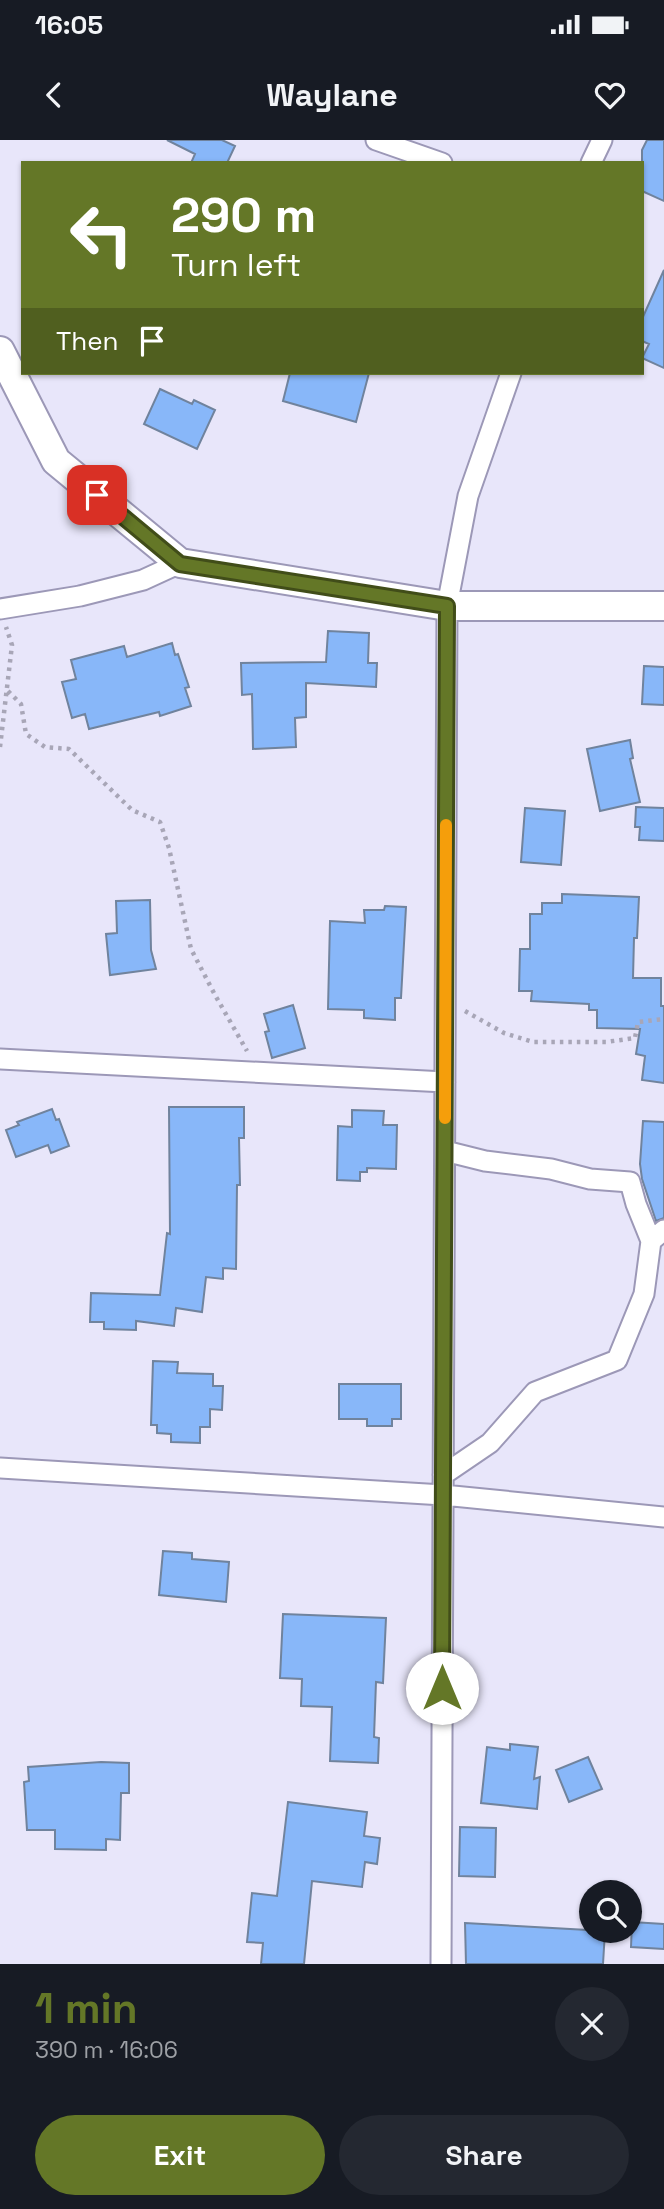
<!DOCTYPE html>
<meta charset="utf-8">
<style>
body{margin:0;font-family:"Space Grotesk",sans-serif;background:#242831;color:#f1f3f6;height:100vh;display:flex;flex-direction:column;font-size:26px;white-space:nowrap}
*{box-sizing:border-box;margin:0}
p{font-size:23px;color:#9ea1a6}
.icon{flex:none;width:38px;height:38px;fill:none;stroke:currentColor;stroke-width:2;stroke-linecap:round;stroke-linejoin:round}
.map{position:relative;height:1824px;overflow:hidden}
.side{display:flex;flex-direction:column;background:#171b24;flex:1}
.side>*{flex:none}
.hud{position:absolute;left:21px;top:21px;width:623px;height:214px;border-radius:0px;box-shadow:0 2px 5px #0004;background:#647727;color:#fff;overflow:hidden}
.controls{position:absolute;left:579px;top:1740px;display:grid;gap:14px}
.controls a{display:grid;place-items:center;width:63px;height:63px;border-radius:50%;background:#171b24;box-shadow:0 2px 5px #0004;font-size:35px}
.pin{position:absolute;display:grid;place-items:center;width:60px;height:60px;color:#fff;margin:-30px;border-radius:14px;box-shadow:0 4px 10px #0006}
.me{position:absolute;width:77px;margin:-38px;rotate:0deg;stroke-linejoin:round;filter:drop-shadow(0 0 5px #0008)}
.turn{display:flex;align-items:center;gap:24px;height:147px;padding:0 35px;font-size:32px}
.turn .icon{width:91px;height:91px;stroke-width:2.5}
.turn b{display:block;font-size:49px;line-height:60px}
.then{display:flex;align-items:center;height:66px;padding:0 35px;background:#0003;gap:14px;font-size:26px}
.round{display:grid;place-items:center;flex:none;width:74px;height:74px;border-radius:37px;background:#242831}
.headline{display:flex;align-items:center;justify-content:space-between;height:119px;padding:0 35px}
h1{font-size:42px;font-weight:600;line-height:52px;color:#647727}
.primary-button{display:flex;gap:14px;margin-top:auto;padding:14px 35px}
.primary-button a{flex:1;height:80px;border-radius:42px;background:#647727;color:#fff;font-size:28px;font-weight:600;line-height:80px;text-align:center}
.primary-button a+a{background:#242831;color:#f1f3f6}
.status{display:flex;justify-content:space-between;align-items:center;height:49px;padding:0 35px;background:#171b24;direction:ltr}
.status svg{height:19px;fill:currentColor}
header{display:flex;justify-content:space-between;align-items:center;height:91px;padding:0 35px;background:#171b24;font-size:32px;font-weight:600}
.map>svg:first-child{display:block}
.building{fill:#88b7f9;stroke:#70839d;stroke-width:2}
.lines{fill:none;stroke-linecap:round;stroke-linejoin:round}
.street-casing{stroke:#9c98b7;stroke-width:23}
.secondary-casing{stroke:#9c98b7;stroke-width:32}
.path{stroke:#a8a6b7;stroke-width:4.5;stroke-dasharray:3.5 5;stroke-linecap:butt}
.street{stroke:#fff;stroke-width:19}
.secondary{stroke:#fff;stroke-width:28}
.route-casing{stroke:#414d19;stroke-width:18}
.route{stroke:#647727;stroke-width:12}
.slow{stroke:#f59e0b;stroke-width:12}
</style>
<div class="status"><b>16:05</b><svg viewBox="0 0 49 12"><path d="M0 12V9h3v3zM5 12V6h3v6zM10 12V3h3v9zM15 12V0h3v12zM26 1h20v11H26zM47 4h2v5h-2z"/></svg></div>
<header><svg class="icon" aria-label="back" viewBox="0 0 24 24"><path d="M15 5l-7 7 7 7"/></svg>Waylane<svg class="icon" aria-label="heart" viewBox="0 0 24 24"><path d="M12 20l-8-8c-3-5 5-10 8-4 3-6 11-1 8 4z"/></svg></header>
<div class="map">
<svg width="664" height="1824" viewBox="0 0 664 1824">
<rect width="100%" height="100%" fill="#e8e6fa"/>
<!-- building -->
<path class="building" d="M 167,0 L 222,0 L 235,6 L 227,23 L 191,23 L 195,14 Z
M 647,0 L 664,0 L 664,61 L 642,51 L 642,10 Z
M 664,130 L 664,228 L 642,218 L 649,204 L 642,201 L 642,179 Z
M 290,233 L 369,233 L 356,282 L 283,261 Z
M 160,249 L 192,264 L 194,260 L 215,270 L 197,309 L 144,284 Z
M 328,491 L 369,493 L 368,523 L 377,523 L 376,547 L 306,543 L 306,577 L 295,578 L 296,607 L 253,609 L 252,554 L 242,555 L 241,523 L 326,522 Z
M 172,503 L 175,515 L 178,514 L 189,547 L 185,548 L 191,566 L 160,576 L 159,572 L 89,589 L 85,574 L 72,578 L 62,542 L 76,539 L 71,520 L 124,506 L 127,517 Z
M 644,526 L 664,527 L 664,565 L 642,564 Z
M 630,600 L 633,618 L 630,619 L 640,662 L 600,671 L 587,609 Z
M 636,667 L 664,668 L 664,701 L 639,700 L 640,687 L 635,687 Z
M 525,668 L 565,671 L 561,725 L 521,722 Z
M 562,754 L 639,757 L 637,798 L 634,798 L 633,838 L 661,838 L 661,866 L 664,866 L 664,943 L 642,940 L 645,916 L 636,914 L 640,889 L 597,888 L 597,870 L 589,870 L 589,864 L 531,861 L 532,851 L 519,851 L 520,809 L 530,809 L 530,774 L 542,774 L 542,763 L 562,763 Z
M 150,760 L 151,810 L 156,829 L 110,835 L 106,794 L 117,793 L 116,761 Z
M 385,766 L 406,767 L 401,858 L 395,858 L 395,880 L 364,878 L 364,870 L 328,869 L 330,781 L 365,783 L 364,770 L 384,770 Z
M 293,865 L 305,908 L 272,918 L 265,892 L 269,891 L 264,874 Z
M 169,967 L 244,967 L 244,998 L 239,998 L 240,1045 L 237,1045 L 236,1129 L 223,1128 L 223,1139 L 206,1137 L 202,1172 L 176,1168 L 174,1186 L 136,1181 L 136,1190 L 104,1189 L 104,1182 L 90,1182 L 91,1153 L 160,1155 L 167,1093 L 170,1094 Z
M 52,969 L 56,980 L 59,979 L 69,1006 L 51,1013 L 48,1005 L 16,1017 L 6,990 L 19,985 L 17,982 Z
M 352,970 L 384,971 L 383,985 L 397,985 L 396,1029 L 367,1028 L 367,1032 L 360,1032 L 360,1041 L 337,1040 L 338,986 L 352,987 Z
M 643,981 L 664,982 L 664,1078 L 656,1081 L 642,1039 L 640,1024 Z
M 153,1221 L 178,1222 L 177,1233 L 213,1234 L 213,1246 L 223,1246 L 222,1270 L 210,1269 L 210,1287 L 200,1287 L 200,1303 L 171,1302 L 171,1294 L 157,1293 L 157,1285 L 151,1285 Z
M 339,1244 L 401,1244 L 401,1279 L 392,1279 L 392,1286 L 367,1286 L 367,1279 L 339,1279 Z
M 163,1411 L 192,1413 L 192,1419 L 229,1422 L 226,1462 L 159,1455 Z
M 283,1474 L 386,1478 L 383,1543 L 376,1542 L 374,1597 L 379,1598 L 378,1623 L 330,1621 L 332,1567 L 301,1566 L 302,1539 L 280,1538 Z
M 510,1604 L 538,1607 L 534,1639 L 540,1637 L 537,1669 L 481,1663 L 487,1607 L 510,1610 Z
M 588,1617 L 602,1649 L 569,1662 L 556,1630 Z
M 101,1622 L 129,1623 L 129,1653 L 121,1653 L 120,1700 L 106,1699 L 106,1710 L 55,1709 L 55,1690 L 27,1690 L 24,1642 L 29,1641 L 28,1627 Z
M 288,1662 L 367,1672 L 364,1696 L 380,1698 L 377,1724 L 365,1722 L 362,1747 L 312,1741 L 304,1824 L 261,1824 L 263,1803 L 247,1802 L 252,1753 L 277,1756 Z
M 460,1687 L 496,1688 L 495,1737 L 459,1736 Z
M 632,1782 L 664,1784 L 664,1809 L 631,1807 Z
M 465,1783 L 605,1791 L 603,1824 L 466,1824 Z"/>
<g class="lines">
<!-- street casing -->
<g class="street-casing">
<path id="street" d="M 376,0 L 442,23
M 591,23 L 602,0
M 0,469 L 80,456 L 143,440 L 180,423
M 0,919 L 445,942
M 445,1011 L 485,1021 L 551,1029 L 590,1039 L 630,1042 L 636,1064 L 651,1101
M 0,1328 L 443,1355 L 664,1377
M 443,1335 L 490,1303 L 535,1252 L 617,1220 L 644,1154 L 651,1101 L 664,1090
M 441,1824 L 447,466 L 468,356 L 511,233"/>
</g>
<!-- secondary casing -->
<g class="secondary-casing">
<path id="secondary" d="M 0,211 L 56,321 L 180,423 L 447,466 L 664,466"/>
</g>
<!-- path -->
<path class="path" d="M 8,551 L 21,564 L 26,594 L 45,607 L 69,609 L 132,670 L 160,682 L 169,708 L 191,809 L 215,855 L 247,911
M 0,607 L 12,505 L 6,487
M 465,871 L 504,893 L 533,902 L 606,902 L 635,898 L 638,882 L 664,879"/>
<!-- street -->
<use href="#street" class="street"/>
<!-- secondary -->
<use href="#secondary" class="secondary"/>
</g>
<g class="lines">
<!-- route casing -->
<g class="route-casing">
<path id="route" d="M 97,355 L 180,424 L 447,466 L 442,1548"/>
</g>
<!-- route -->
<use href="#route" class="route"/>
<!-- slow -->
<path class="slow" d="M 445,978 L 446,685"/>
</g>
</svg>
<div class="controls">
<a><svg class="icon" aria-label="search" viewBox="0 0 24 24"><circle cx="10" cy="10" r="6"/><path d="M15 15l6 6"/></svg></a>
</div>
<div class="pin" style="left:97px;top:355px;background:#d93025"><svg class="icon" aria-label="arrive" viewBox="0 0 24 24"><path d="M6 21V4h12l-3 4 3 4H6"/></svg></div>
<svg class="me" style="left:442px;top:1548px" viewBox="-20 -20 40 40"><circle r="19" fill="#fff"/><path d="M0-13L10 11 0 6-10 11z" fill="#647727"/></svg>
<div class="hud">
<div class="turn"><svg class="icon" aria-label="left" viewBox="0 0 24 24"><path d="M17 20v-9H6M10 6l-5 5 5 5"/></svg><div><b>290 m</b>Turn left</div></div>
<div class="then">Then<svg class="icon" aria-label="arrive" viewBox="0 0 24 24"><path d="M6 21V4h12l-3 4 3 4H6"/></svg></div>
</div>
</div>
<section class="side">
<div class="headline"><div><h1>1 min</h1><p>390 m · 16:06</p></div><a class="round"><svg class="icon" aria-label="close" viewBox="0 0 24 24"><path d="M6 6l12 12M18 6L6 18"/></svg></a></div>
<div class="primary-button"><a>Exit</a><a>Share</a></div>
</section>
